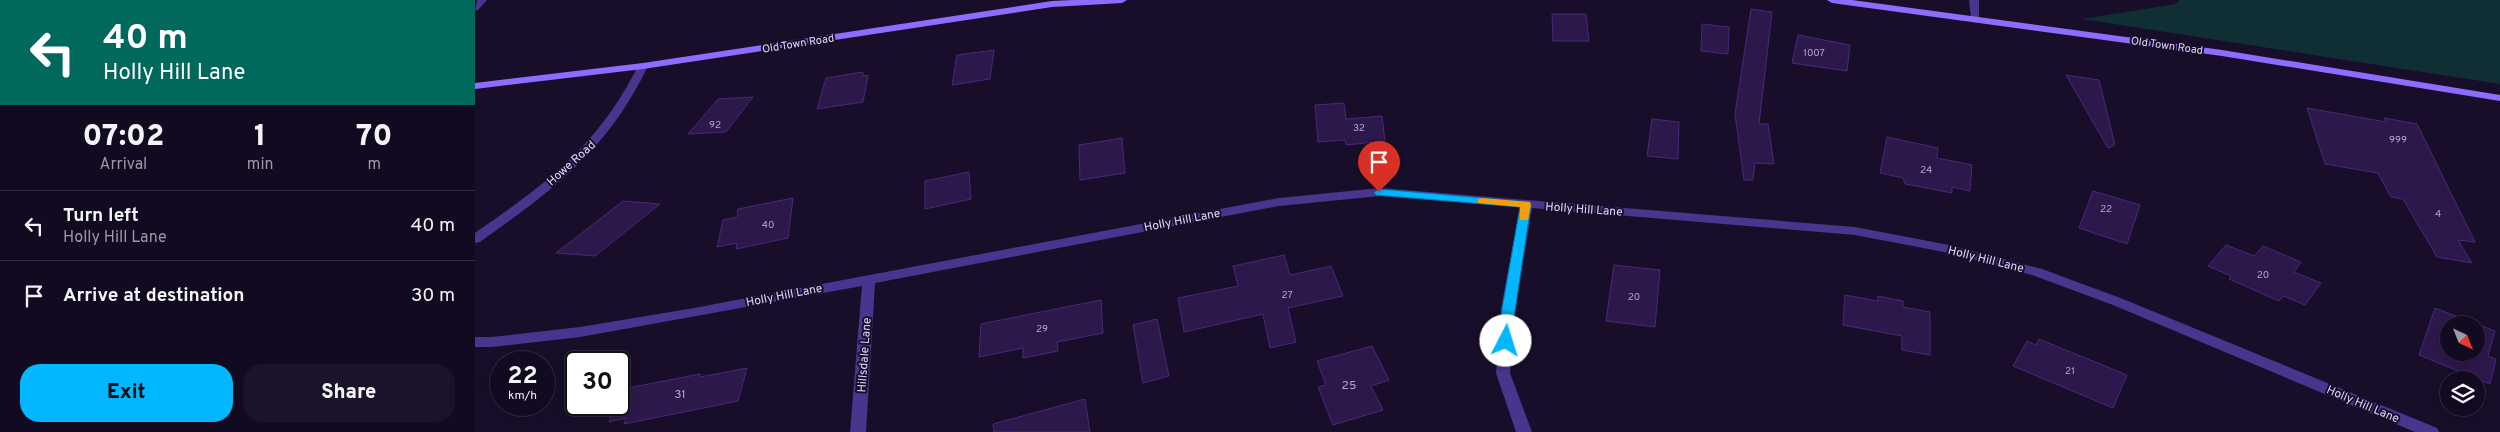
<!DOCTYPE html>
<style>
body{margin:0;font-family:Overpass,sans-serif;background:#1b1329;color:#f1f3f6;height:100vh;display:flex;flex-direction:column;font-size:19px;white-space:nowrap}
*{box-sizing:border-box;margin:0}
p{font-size:16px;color:#9c9aa5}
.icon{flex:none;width:28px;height:28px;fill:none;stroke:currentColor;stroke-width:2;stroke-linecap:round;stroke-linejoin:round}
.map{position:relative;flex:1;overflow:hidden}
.sheet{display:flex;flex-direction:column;background:#120a20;width:475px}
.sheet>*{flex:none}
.banner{background:#00695c;color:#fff;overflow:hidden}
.needle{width:32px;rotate:137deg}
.controls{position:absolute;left:1965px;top:316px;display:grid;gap:10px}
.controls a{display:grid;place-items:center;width:45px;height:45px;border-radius:50%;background:#120a20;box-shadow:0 2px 12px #0003,0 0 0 1px #312b3e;font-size:25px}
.speed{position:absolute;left:15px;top:351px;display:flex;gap:10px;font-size:25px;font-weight:700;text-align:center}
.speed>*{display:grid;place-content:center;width:65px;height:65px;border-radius:50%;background:#120a20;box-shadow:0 2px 12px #0003,0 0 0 1px #312b3e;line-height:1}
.speed small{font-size:12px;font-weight:400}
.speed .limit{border:2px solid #111;border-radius:8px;background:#fff;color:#111}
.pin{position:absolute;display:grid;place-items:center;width:42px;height:42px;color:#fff;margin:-51px -21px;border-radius:50% 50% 50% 0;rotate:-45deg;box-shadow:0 0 5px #0007}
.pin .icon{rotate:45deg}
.me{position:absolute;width:55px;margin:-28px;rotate:5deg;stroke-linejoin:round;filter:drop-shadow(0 0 4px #0008)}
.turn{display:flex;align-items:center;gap:18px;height:105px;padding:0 20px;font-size:22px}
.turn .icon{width:65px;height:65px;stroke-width:2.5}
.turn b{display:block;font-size:35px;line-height:42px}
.eta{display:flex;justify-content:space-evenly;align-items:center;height:85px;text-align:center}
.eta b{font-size:30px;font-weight:800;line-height:35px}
.cta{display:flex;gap:10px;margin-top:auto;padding:10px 20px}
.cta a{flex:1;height:58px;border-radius:20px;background:#02b6ff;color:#111;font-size:20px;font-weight:800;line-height:58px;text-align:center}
.cta a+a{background:#1b1329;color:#f1f3f6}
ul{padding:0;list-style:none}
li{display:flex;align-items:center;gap:15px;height:70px;padding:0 20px;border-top:1px solid #312b3e}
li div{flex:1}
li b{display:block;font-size:19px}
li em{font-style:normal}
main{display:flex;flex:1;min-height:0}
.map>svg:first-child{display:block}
.green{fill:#102f34}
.building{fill:#2d184c;stroke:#48287a;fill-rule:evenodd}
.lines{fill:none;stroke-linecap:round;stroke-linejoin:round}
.minor{fill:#49358d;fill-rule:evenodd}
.secondary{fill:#8d6dff;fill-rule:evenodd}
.route{fill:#02b6ff;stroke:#0176a6}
.slow{fill:#f59e0b}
.labels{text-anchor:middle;stroke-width:4;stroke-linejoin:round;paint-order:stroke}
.number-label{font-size:10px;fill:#b6a6d2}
.far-street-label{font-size:11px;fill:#e3d6ff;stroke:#180e2a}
.street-label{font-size:12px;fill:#e3d6ff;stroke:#180e2a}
.near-number-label{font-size:12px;fill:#b6a6d2}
</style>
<main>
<section class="sheet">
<div class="banner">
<div class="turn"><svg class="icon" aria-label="left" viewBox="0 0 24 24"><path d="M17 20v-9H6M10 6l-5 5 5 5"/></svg><div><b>40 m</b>Holly Hill Lane</div></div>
</div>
<div class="eta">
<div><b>07:02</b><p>Arrival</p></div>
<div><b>1</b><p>min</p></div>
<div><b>70</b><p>m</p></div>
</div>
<ul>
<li><svg class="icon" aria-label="left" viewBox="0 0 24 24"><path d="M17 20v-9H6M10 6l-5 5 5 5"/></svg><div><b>Turn left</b><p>Holly Hill Lane</p></div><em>40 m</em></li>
<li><svg class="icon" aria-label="arrive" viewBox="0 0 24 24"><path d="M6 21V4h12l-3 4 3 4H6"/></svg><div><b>Arrive at destination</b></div><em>30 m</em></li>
</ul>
<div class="cta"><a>Exit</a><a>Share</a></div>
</section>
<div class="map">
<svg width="2025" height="432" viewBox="0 0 2025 432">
<rect width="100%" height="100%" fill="#180e2a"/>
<!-- green -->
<path class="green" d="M 1704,0 L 2025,0 L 2025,84 L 1607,19 L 1701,4 Z"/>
<!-- building -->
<path class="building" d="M 1276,9 L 1297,12 L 1284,124 L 1293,124 L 1299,164 L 1280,163 L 1278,180 L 1269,180 L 1260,114 Z
M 1077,14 L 1111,14 L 1114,41 L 1078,41 Z
M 1227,24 L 1254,27 L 1253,54 L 1226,51 Z
M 1323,35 L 1375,45 L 1372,71 L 1317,63 Z
M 519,50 L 515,79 L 477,85 L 482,55 Z
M 388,72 L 388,76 L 393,75 L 388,102 L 342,109 L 351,78 Z
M 1591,75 L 1624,80 L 1640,145 L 1633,148 Z
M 278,97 L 251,132 L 213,134 L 243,99 Z
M 869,103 L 871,119 L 907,116 L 910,141 L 871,145 L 870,140 L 843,142 L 840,105 Z
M 1832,108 L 1911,122 L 1909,118 L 1942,124 L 2000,242 L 1983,240 L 1997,263 L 1962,257 L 1928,199 L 1916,197 L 1903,173 L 1850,164 Z
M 1177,119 L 1204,122 L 1203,159 L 1172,156 Z
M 1412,137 L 1463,148 L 1462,158 L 1497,165 L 1495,191 L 1477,187 L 1477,193 L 1430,184 L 1428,178 L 1405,173 Z
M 647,138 L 650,173 L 605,180 L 604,145 Z
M 494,172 L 496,199 L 450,209 L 450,181 Z
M 1618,191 L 1665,205 L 1652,244 L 1604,228 Z
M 318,198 L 313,238 L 261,249 L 262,243 L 242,247 L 248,220 L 262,217 L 263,209 Z
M 148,201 L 185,204 L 120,256 L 81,253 Z
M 1751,245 L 1779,256 L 1788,246 L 1826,262 L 1819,272 L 1846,283 L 1830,305 L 1808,296 L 1804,301 L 1754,279 L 1756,276 L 1733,266 Z
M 809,255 L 815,275 L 856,266 L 868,296 L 813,308 L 821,342 L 795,348 L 788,314 L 709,332 L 703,298 L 763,286 L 758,266 Z
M 1139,265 L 1185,270 L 1180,327 L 1131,321 Z
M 1370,295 L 1403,301 L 1403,296 L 1428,301 L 1428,307 L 1455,312 L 1455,355 L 1427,350 L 1427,336 L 1368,325 Z
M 626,300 L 628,333 L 582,342 L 583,351 L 548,358 L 548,348 L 504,357 L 506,324 Z
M 1960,308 L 2020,331 L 2013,356 L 2021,359 L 2015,384 L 1944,355 ZM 1974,325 L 2001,325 L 2001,352 L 1974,352 Z
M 682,319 L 694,376 L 668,383 L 658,325 Z
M 1564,339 L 1652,375 L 1638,408 L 1538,366 L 1552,341 L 1561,345 Z
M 897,346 L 914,380 L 896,386 L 908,410 L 858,425 L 843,387 L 851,385 L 842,361 Z
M 272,368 L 263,401 L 149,424 L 151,418 L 134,422 L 141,405 L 144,405 L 148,389 L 225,374 L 225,377 Z
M 610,399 L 615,432 L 519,432 L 518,424 Z"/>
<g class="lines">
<!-- minor -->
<path class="minor" d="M 2,0 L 12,0 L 3,10 L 0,11 Z
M 1494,0 L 1504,0 L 1504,21 L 1498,21 L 1496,19 Z
M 168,63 L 173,66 C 132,151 79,189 5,242 L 0,243 L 0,233 C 72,183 123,146 163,66 Z
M 905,188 L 1380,227 L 1474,245 L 1567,269 L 1648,299 L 1962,428 L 1964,432 L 1940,432 L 1638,305 L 1557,275 L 1474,253 L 1380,235 L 1057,208 L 1040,309 L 1035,373 L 1057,432 L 1041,432 L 1021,373 L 1026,309 L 1045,207 L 905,196 L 804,206 L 400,283 L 391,432 L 375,432 L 387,286 L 105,337 L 17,347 L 0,347 L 0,337 L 17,337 L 105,327 L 219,308 L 804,198 Z"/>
<!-- secondary -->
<path class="secondary" d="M 598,0 L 652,0 L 647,3 L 577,7 L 168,69 L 0,89 L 0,83 L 168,63 L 577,1 Z
M 1352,0 L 1377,0 L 1747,50 L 2025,95 L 2025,101 L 1747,56 L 1357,3 Z"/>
</g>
<!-- route -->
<path class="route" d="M 904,189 L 1055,202 L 1056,205 L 1035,344 L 1026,344 L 1024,341 L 1027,309 L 1045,207 L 901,195 L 899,192 Z"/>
<!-- slow -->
<path class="slow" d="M 1007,198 L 1055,202 L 1056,205 L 1053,220 L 1045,220 L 1045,207 L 1003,203 L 1003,199 Z"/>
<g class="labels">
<!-- number labels -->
<g class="number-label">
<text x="1339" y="56">1007</text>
<text x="240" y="128">92</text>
<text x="884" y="131">32</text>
<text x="1923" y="143">999</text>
<text x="1451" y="173">24</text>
<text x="1631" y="212">22</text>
<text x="1963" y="217">4</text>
<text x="293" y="228">40</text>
<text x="1788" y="278">20</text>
<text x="812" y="298">27</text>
<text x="1159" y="300">20</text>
<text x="567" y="332">29</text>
<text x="1595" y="374">21</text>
</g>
<!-- far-street labels -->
<g class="far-street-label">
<text transform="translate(323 43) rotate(-9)" y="4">Old Town Road</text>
<text transform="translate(1692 45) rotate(8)" y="4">Old Town Road</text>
</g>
<!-- street labels -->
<g class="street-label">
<text transform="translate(96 163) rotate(-42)" y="4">Howe Road</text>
<text transform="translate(1109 209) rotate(4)" y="4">Holly Hill Lane</text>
<text transform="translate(707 220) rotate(-11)" y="4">Holly Hill Lane</text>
<text transform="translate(1511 259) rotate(14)" y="4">Holly Hill Lane</text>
<text transform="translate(309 295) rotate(-11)" y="4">Holly Hill Lane</text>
<text transform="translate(389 355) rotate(-86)" y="4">Hillsdale Lane</text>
<text transform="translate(1888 404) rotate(23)" y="4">Holly Hill Lane</text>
</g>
<!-- near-number labels -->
<g class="near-number-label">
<text x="874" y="389">25</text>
<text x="205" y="398">31</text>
</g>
</g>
</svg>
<div class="controls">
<a><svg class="needle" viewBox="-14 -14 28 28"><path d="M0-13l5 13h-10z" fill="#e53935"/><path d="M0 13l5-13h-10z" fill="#9c9aa5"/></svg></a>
<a><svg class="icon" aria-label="layers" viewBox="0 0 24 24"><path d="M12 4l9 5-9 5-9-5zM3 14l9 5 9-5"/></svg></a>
</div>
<div class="speed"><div>22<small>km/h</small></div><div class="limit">30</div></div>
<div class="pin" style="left:904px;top:192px;background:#d93025"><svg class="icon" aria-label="arrive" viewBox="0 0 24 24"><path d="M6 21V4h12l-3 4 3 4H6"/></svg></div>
<svg class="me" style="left:1031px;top:341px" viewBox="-20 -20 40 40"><circle r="19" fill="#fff"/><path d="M0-13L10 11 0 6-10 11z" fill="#02b6ff"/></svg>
</div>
</main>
